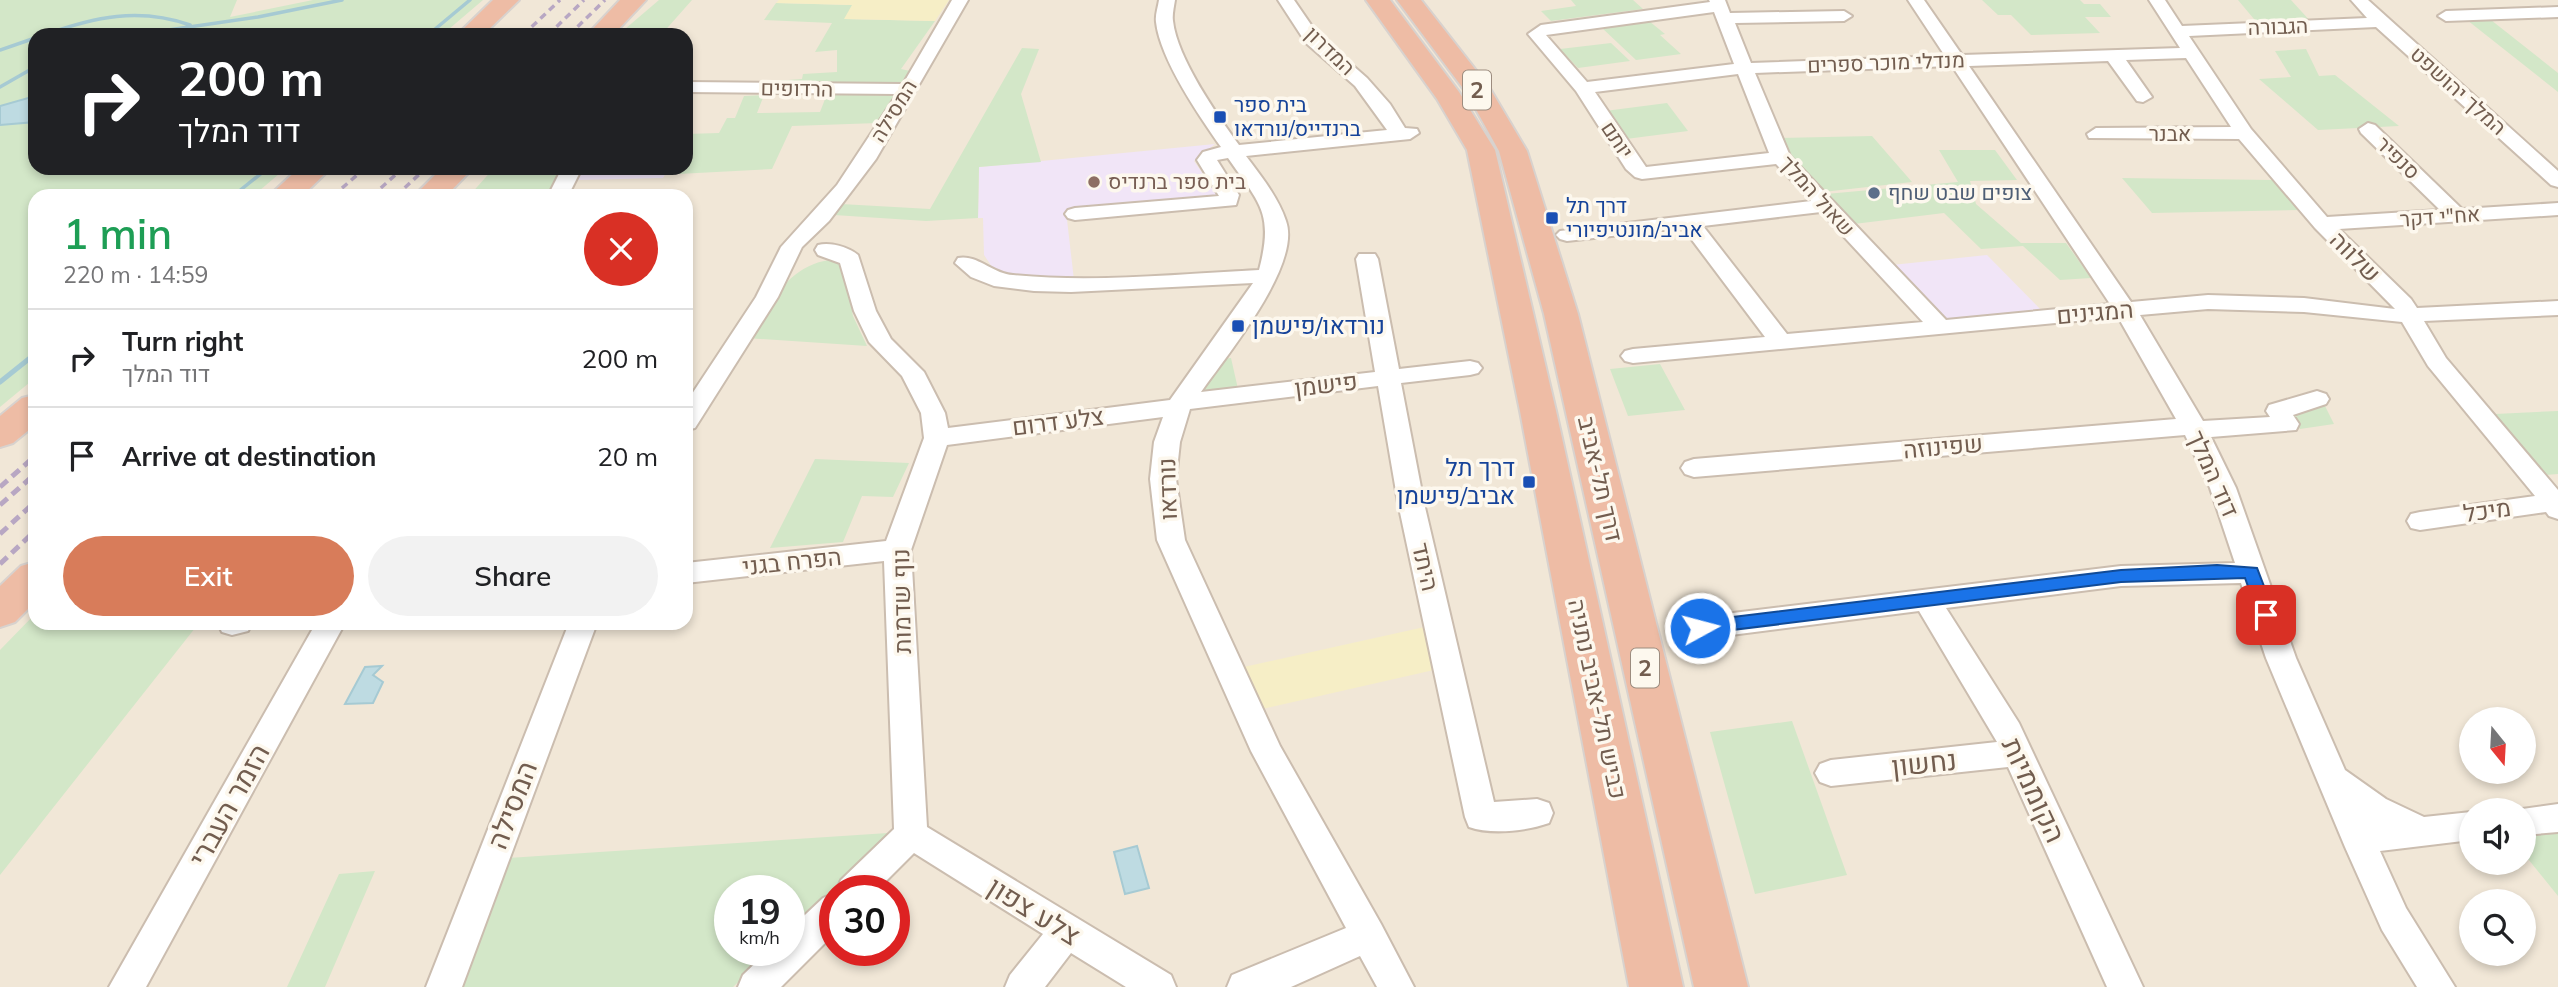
<!DOCTYPE html>
<meta charset="utf-8">
<style>
body{margin:0;font-family:Mulish,Heebo,sans-serif;background:#f2f2f2;color:#202124;height:100vh;display:flex;flex-direction:column;font-size:26px;white-space:nowrap}
*{box-sizing:border-box;margin:0}
p{font-size:23px;color:#757577}
.icon{flex:none;width:38px;height:38px;fill:none;stroke:currentColor;stroke-width:2;stroke-linecap:round;stroke-linejoin:round}
.map{position:relative;flex:1;overflow:hidden}
.drawer{position:absolute;left:28px;top:189px;width:665px;height:441px;display:flex;flex-direction:column;background:#fff;border-radius:21px;box-shadow:0 4px 10px #0003}
.drawer>*{flex:none}
.guide{position:absolute;left:28px;top:28px;width:665px;height:147px;border-radius:21px;box-shadow:0 4px 10px #0003;background:#202124;color:#fff;overflow:hidden}
.needle{width:46px;rotate:162deg}
.tools{position:absolute;left:2459px;top:707px;display:grid;gap:14px}
.tools a{display:grid;place-items:center;width:77px;height:77px;border-radius:50%;background:#fff;box-shadow:0 4px 10px #0003;font-size:35px}
.speed{position:absolute;left:714px;top:875px;display:flex;gap:14px;font-size:35px;font-weight:700;text-align:center}
.speed>*{display:grid;place-content:center;width:91px;height:91px;border-radius:50%;background:#fff;box-shadow:0 4px 10px #0003;line-height:1}
.speed small{font-size:18px;font-weight:400}
.speed .limit{border:10px solid #d22;background:#fff;color:#111}
.pin{position:absolute;display:grid;place-items:center;width:60px;height:60px;color:#fff;margin:-30px;border-radius:14px;box-shadow:0 4px 10px #0006}
.me{position:absolute;width:77px;margin:-38px;rotate:83deg;stroke-linejoin:round;filter:drop-shadow(0 0 5px #0008)}
.turn{display:flex;align-items:center;gap:24px;height:147px;padding:0 35px;font-size:32px}
.turn .icon{width:91px;height:91px;stroke-width:2.5}
.turn b{display:block;font-size:49px;line-height:60px}
.round{display:grid;place-items:center;flex:none;width:74px;height:74px;border-radius:37px;background:#f2f2f2}
.overview{display:flex;align-items:center;justify-content:space-between;height:119px;padding:0 35px}
h1{font-size:42px;font-weight:600;line-height:52px;color:#1e9e55}
.action{display:flex;gap:14px;margin-top:auto;padding:14px 35px}
.action a{flex:1;height:80px;border-radius:42px;background:#d87c5a;color:#fff;font-size:28px;font-weight:600;line-height:80px;text-align:center}
.action a+a{background:#f2f2f2;color:#202124}
ul{padding:0;list-style:none}
li{display:flex;align-items:center;gap:21px;height:98px;padding:0 35px;border-top:2px solid #e0e0e0}
li div{flex:1}
li b{display:block;font-size:26px}
li em{font-style:normal}
.map>svg:first-child{display:block}
.residential{fill:#f1e7d7;fill-rule:evenodd}
.education{fill:#f1e5f7}
.green{fill:#d3e7c8}
.sand{fill:#f6eec6}
.water{fill:#bedbe2;stroke:#a6cad3;stroke-width:2}
.lines{fill:none;stroke-linecap:round;stroke-linejoin:round}
.stream-far1{stroke:#a6cad3;stroke-width:3.5}
.stream{stroke:#a6cad3;stroke-width:5}
.minor-casing{stroke:#cbbdaf;stroke-width:4}
.highway-casing{stroke:#d8d2ce;stroke-width:4}
.minor{fill:#fff;fill-rule:evenodd}
.highway{fill:#eebca5;fill-rule:evenodd}
.rail-far1{stroke:#b8a7c3;stroke-width:3.5;stroke-dasharray:7 5;stroke-linecap:butt}
.rail{stroke:#b8a7c3;stroke-width:5;stroke-dasharray:10 6;stroke-linecap:butt}
.route{fill:#1a73e8;stroke:#114b97;stroke-width:2}
.transit-dot{fill:#1a4fb4;stroke:#fdf8ee;stroke-width:2.5}
.education-dot{fill:#8d6e63;stroke:#fdf8ee;stroke-width:2.5}
.service-dot{fill:#5c6f8a;stroke:#fdf8ee;stroke-width:2.5}
.labels{text-anchor:middle;stroke-width:7;stroke-linejoin:round;paint-order:stroke}
.far-street-label{font-size:21px;fill:#725d4f;stroke:#fdf8ee}
.far-transit-label{font-size:21px;fill:#164399;stroke:#fdf8ee;text-anchor:start}
.far-education-label{font-size:21px;fill:#785e54;stroke:#fdf8ee;text-anchor:start}
.far-service-label{font-size:21px;fill:#4e5e75;stroke:#fdf8ee;text-anchor:start}
.shield{fill:#fdf8ee;stroke:#9c8c7f;stroke-width:2}
.shield-label{font-size:23px;font-weight:bold;fill:#725d4f}
.street-label{font-size:24px;fill:#725d4f;stroke:#fdf8ee}
.transit-label{font-size:24px;fill:#164399;stroke:#fdf8ee;text-anchor:start}
.near-street-label{font-size:28px;fill:#725d4f;stroke:#fdf8ee}
</style>
<div class="map">
<svg width="2558" height="987" viewBox="0 0 2558 987">
<rect width="100%" height="100%" fill="#faf4e8"/>
<!-- residential -->
<path class="residential" d="M 0,0 L 2558,0 L 2558,987 L 0,987 ZM 35,35 L 686,35 L 686,168 L 35,168 ZM 35,196 L 686,196 L 686,623 L 35,623 ZM 2471,719 L 2524,719 L 2524,772 L 2471,772 ZM 2471,810 L 2524,810 L 2524,863 L 2471,863 ZM 730,891 L 789,891 L 789,950 L 730,950 ZM 835,891 L 894,891 L 894,950 L 835,950 ZM 2471,901 L 2524,901 L 2524,954 L 2471,954 Z"/>
<!-- education -->
<path class="education" d="M 1215,144 L 1194,161 L 1219,197 L 1066,211 L 1074,280 L 1004,277 L 992,267 L 984,255 L 983,218 L 978,218 L 979,167 Z
M 582,168 L 669,168 L 663,178 L 575,180 Z
M 1987,255 L 2042,311 L 1942,321 L 1892,265 Z"/>
<!-- green -->
<path class="green" d="M 0,0 L 237,0 L 230,17 L 313,0 L 483,0 L 442,35 L 35,35 L 35,168 L 286,168 L 253,196 L 35,196 L 35,378 L 0,407 Z
M 659,0 L 692,0 L 661,35 L 618,35 Z
M 1571,0 L 1633,0 L 1643,9 L 1551,21 L 1541,11 L 1576,6 Z
M 1982,0 L 2080,0 L 2084,4 L 2100,4 L 2111,17 L 2085,17 L 2100,33 L 2031,35 L 2011,15 L 1998,15 Z
M 2238,0 L 2291,0 L 2312,23 L 2259,25 Z
M 776,3 L 853,5 L 845,19 L 935,21 L 901,69 L 910,71 L 902,84 L 770,87 L 774,81 L 802,79 L 803,74 L 837,72 L 837,50 L 815,52 L 832,23 L 764,20 Z
M 2467,20 L 2491,20 L 2558,73 L 2558,92 Z
M 1649,21 L 1665,34 L 1660,35 L 1681,54 L 1636,60 L 1601,27 Z
M 1611,43 L 1630,61 L 1578,68 L 1560,49 Z
M 1022,48 L 1039,49 L 1021,94 L 1041,162 L 979,167 L 978,218 L 926,221 L 834,215 L 841,204 L 930,209 Z
M 2306,49 L 2319,76 L 2335,75 L 2399,126 L 2318,130 L 2259,79 L 2291,77 L 2275,51 Z
M 897,93 L 899,97 L 878,123 L 792,126 L 772,169 L 678,174 L 681,168 L 686,168 L 686,134 L 719,133 L 727,118 L 735,118 L 744,96 L 764,95 L 757,113 L 820,112 L 827,94 Z
M 1667,103 L 1688,131 L 1626,139 L 1605,111 Z
M 1872,136 L 1912,182 L 1823,192 L 1789,159 L 1780,138 Z
M 1939,150 L 1995,150 L 2017,180 L 1970,181 L 1976,204 L 2021,243 L 2066,243 L 2091,278 L 2060,280 L 2023,246 L 1981,249 L 1944,213 L 1854,224 L 1826,194 L 1958,182 Z
M 494,168 L 564,168 L 549,196 L 469,196 Z
M 2122,178 L 2272,180 L 2299,210 L 2152,213 Z
M 830,260 L 844,266 L 853,316 L 867,346 L 746,338 C 768,306 788,265 830,260 Z
M 1231,358 L 1238,389 L 1204,390 L 1201,387 L 1217,359 Z
M 1660,364 L 1685,410 L 1628,416 L 1610,369 Z
M 2325,406 L 2334,424 L 2300,429 L 2291,418 L 2310,409 Z
M 2558,411 L 2558,474 L 2545,475 L 2495,414 Z
M 815,459 L 909,463 L 893,497 L 862,496 L 843,542 L 770,548 Z
M 35,614 L 35,623 L 199,623 L 0,875 L 0,650 Z
M 1792,721 L 1847,875 L 1755,894 L 1710,732 Z
M 2558,831 L 2558,896 L 2524,854 L 2524,836 Z
M 888,833 L 892,835 L 891,839 L 789,935 L 789,891 L 730,891 L 730,950 L 772,950 L 733,987 L 461,987 L 508,858 Z
M 375,871 L 325,987 L 287,987 L 339,874 Z"/>
<!-- sand -->
<path class="sand" d="M 779,0 L 949,0 L 935,21 L 844,19 L 852,5 L 776,3 Z
M 1438,624 L 1447,667 L 1249,712 L 1230,670 Z"/>
<!-- water -->
<path class="water" d="M 35,96 L 35,122 L 0,125 L 0,106 Z
M 382,666 L 373,675 L 383,682 L 373,703 L 345,704 L 365,667 Z
M 1137,846 L 1149,888 L 1125,894 L 1114,852 Z"/>
<g class="lines">
<!-- stream-far1 -->
<path class="stream-far1" d="M 44,35 C 94,17 139,7 190,25
M 134,35 L 258,17 L 342,0
M 428,35 L 470,0
M 0,50 L 35,38
M 0,87 L 35,67
M 233,196 L 268,168"/>
<!-- stream -->
<path class="stream" d="M 0,382 L 35,354"/>
<!-- minor casing -->
<g class="minor-casing">
<path id="minor" d="M 952,0 L 968,0 L 876,159 L 829,221 L 802,247 L 778,297 L 695,428 L 686,430 L 686,403 L 756,297 L 781,247 L 837,185 L 897,94 L 686,92 L 686,82 L 903,84 Z
M 1159,0 L 1175,0 C 1174,7 1172,15 1173,21 C 1177,58 1217,115 1239,145 L 1387,130 L 1355,86 L 1306,43 L 1278,0 L 1294,0 L 1318,35 L 1367,78 L 1390,104 L 1405,128 L 1417,129 L 1419,133 L 1410,139 L 1246,156 C 1261,176 1278,197 1286,221 C 1302,265 1226,356 1201,392 L 1375,372 L 1356,259 L 1359,254 L 1375,254 L 1378,259 L 1399,369 L 1470,361 L 1478,363 L 1482,368 L 1478,373 L 1470,375 L 1401,383 L 1424,503 L 1494,802 L 1537,799 L 1549,803 L 1553,813 L 1549,823 C 1527,831 1491,835 1469,827 L 1465,817 L 1398,503 L 1378,386 L 1190,409 L 1180,442 L 1176,479 L 1185,540 L 1280,746 L 1381,924 L 1414,987 L 1377,987 L 1360,956 L 1291,987 L 1227,987 L 1232,975 L 1346,928 L 1251,751 L 1157,540 L 1150,479 L 1154,442 L 1163,417 L 947,445 L 911,550 L 927,827 L 1171,975 L 1176,987 L 1126,987 L 1071,953 L 1045,987 L 1005,987 L 1010,975 L 1043,934 L 914,853 L 876,891 L 836,891 L 841,880 L 894,829 L 884,561 L 686,583 L 686,563 L 886,541 L 924,438 L 921,413 L 902,376 L 869,342 L 854,311 L 840,263 L 818,255 L 815,250 L 818,245 C 831,242 848,247 858,255 L 876,311 L 891,339 L 924,372 L 945,413 L 948,428 L 1170,400 L 1253,283 L 1071,292 L 1034,291 L 994,286 L 971,277 L 955,263 L 958,258 C 977,254 993,274 1013,275 C 1094,283 1177,274 1259,270 C 1274,213 1260,204 1228,158 L 1217,160 L 1239,195 L 1236,205 L 1075,220 L 1068,218 L 1065,214 L 1068,210 L 1075,208 L 1219,196 L 1197,160 L 1203,152 L 1221,147 C 1199,116 1160,59 1156,22 C 1155,15 1158,7 1159,0 Z
M 1709,0 L 1725,0 L 1730,13 L 1844,11 L 1852,16 L 1844,21 L 1735,23 L 1751,63 L 1945,56 L 1908,0 L 1924,0 L 1962,55 L 2180,48 L 2149,0 L 2165,0 L 2182,26 L 2367,18 L 2351,0 L 2368,0 L 2558,171 L 2558,187 L 2551,185 L 2376,27 L 2189,36 L 2251,129 L 2327,217 L 2440,210 L 2361,133 L 2359,129 L 2368,123 L 2375,125 L 2462,209 L 2558,203 L 2558,215 L 2339,229 L 2411,299 L 2417,308 L 2558,301 L 2558,315 L 2424,321 L 2446,358 L 2558,490 L 2558,519 L 2549,516 L 2546,512 L 2420,530 L 2411,528 L 2407,521 L 2411,514 L 2420,512 L 2535,496 L 2428,366 L 2402,322 L 2304,312 L 2208,309 L 2140,315 L 2203,421 L 2270,417 L 2266,411 L 2269,405 L 2317,391 L 2326,394 L 2329,399 L 2326,404 L 2293,415 L 2299,424 L 2296,430 L 2211,437 L 2236,488 L 2296,658 L 2345,770 L 2386,799 L 2424,817 L 2471,812 L 2471,840 L 2380,851 L 2406,908 L 2455,987 L 2417,987 L 2382,930 L 2345,847 L 2266,658 L 2241,583 L 2121,586 L 1946,608 L 2019,723 L 2143,987 L 2107,987 L 2008,767 L 1831,786 L 1820,782 L 1815,773 L 1820,764 L 1831,760 L 1997,742 L 1919,611 L 1700,639 L 1690,636 L 1686,628 L 1690,620 L 1700,617 L 2121,566 L 2235,563 L 2210,488 L 2185,435 L 1694,477 L 1685,474 L 1681,468 L 1685,462 L 1694,459 L 2176,419 L 2118,317 L 1633,363 L 1625,361 L 1621,356 L 1625,351 L 1633,349 L 1765,337 L 1683,228 L 1567,241 L 1560,239 L 1556,235 L 1560,231 L 1811,201 L 1776,164 L 1642,179 L 1635,177 L 1626,169 L 1576,91 L 1528,34 L 1541,25 L 1710,2 ZM 1714,12 L 1734,64 L 1587,82 L 1546,35 ZM 2186,58 L 2231,127 L 2096,128 L 2087,134 L 2089,138 L 2239,139 L 2315,228 L 2395,309 L 2304,298 L 2208,295 L 2131,302 L 1969,66 L 2108,61 L 2137,101 L 2143,102 L 2152,97 L 2126,60 ZM 1952,66 L 2110,304 L 1946,320 L 1790,156 L 1755,73 ZM 1738,74 L 1769,153 L 1646,167 L 1595,92 ZM 1821,212 L 1923,322 L 1787,334 L 1703,226 Z
M 2558,7 L 2558,17 L 2446,21 L 2438,16 L 2446,11 Z
M 562,168 L 582,168 L 568,196 L 548,196 Z
M 252,623 L 248,631 L 232,635 L 222,632 L 218,624 Z
M 316,623 L 345,623 L 146,987 L 109,987 Z
M 569,623 L 597,623 L 462,987 L 426,987 Z
M 2558,804 L 2558,832 L 2524,835 L 2524,810 L 2515,810 Z
M 835,893 L 835,933 L 781,987 L 738,987 L 743,975 L 769,950 L 789,950 L 789,930 L 823,898 Z"/>
</g>
<!-- highway casing -->
<g class="highway-casing">
<path id="highway" d="M 493,0 L 519,0 L 483,35 L 457,35 Z
M 620,0 L 646,0 L 613,35 L 587,35 Z
M 1366,0 L 1390,0 L 1459,92 L 1495,150 L 1556,411 L 1683,987 L 1629,987 L 1520,411 L 1467,150 L 1437,99 Z
M 1397,0 L 1421,0 L 1489,87 L 1527,151 L 1578,314 L 1748,987 L 1694,987 L 1544,314 L 1499,151 L 1468,95 Z
M 299,168 L 331,168 L 302,196 L 269,196 Z
M 442,168 L 473,168 L 446,196 L 414,196 Z
M 35,395 L 35,425 L 13,443 L 0,447 L 0,416 L 22,398 Z
M 35,562 L 35,602 L 15,622 L 0,627 L 0,586 L 21,566 Z"/>
</g>
<!-- minor -->
<use href="#minor" class="minor"/>
<!-- highway -->
<use href="#highway" class="highway"/>
<!-- rail-far1 -->
<path class="rail-far1" d="M 523,35 L 560,0
M 548,35 L 584,0
M 569,35 L 605,0
M 333,196 L 365,168
M 372,196 L 403,168
M 396,196 L 426,168"/>
<!-- rail -->
<path class="rail" d="M 0,487 L 35,456
M 0,505 L 35,474
M 0,534 L 35,502
M 0,564 L 35,531"/>
</g>
<!-- route -->
<path class="route" d="M 2217,565 L 2257,568 L 2275,615 L 2273,620 L 2260,620 L 2245,578 L 2121,582 L 1700,634 L 1694,632 L 1691,628 L 1694,623 L 1700,621 L 2121,570 Z"/>
<!-- markers -->
<g class="transit-dot">
<rect x="1213" y="110" width="14" height="14" rx="3.5"/>
<rect x="1545" y="211" width="14" height="14" rx="3.5"/>
<rect x="1231" y="319" width="14" height="14" rx="3.5"/>
<rect x="1522" y="475" width="14" height="14" rx="3.5"/>
</g>
<circle class="education-dot" cx="1094" cy="182" r="7"/>
<circle class="service-dot" cx="1874" cy="193" r="7"/>
<g class="labels">
<!-- far-street labels -->
<g class="far-street-label">
<text transform="translate(2278 27) rotate(-2)" y="7">הגבורה</text>
<text transform="translate(1330 51) rotate(44)" y="7">המדרון</text>
<text transform="translate(1886 63) rotate(-2)" y="7">מנדלי מוכר ספרים</text>
<text transform="translate(797 89) rotate(1)" y="7">הרדופים</text>
<text transform="translate(2458 91) rotate(42)" y="7">המלך יהושפט</text>
<text transform="translate(894 111) rotate(-59)" y="7">המסילה</text>
<text x="2170" y="141">אבנר</text>
<text transform="translate(1617 140) rotate(56)" y="7">יותם</text>
<text transform="translate(2398 158) rotate(44)" y="7">סנפיר</text>
<text transform="translate(1817 196) rotate(48)" y="7">שאול המלך</text>
<text transform="translate(2440 217) rotate(-4)" y="7">אח"י דקר</text>
</g>
<!-- far-transit labels -->
<g class="far-transit-label">
<text x="1234" y="112">בית ספר<tspan x="1234" dy="24">ברנדייס/נורדאו</tspan></text>
<text x="1566" y="213">דרך תל<tspan x="1566" dy="24">אביב/מונטיפיורי</tspan></text>
</g>
<!-- far-education labels -->
<g class="far-education-label">
<text x="1108" y="189">בית ספר ברנדיס</text>
</g>
<!-- far-service labels -->
<g class="far-service-label">
<text x="1888" y="200">צופים שבט שחף</text>
</g>
<!-- shield labels -->
<g class="shield">
<rect x="1463" y="70.5" width="28" height="39" rx="5"/>
<rect x="1631" y="648.5" width="28" height="39" rx="5"/>
</g>
<g class="shield-label">
<text x="1477" y="98">2</text>
<text x="1645" y="676">2</text>
</g>
<!-- street labels -->
<g class="street-label">
<text transform="translate(2355 257) rotate(45)" y="8">שלווה</text>
<text transform="translate(2095 313) rotate(-5)" y="8">המגינים</text>
<text transform="translate(1326 385) rotate(-7)" y="8">פישמן</text>
<text transform="translate(1058 422) rotate(-7)" y="8">צלע דרום</text>
<text transform="translate(1943 447) rotate(-5)" y="8">שפינוזה</text>
<text transform="translate(2213 474) rotate(66)" y="8">דוד המלך</text>
<text transform="translate(1600 479) rotate(77)" y="8">דרך תל-אביב</text>
<text transform="translate(1168 489) rotate(-92)" y="8">נורדאו</text>
<text transform="translate(2487 511) rotate(-8)" y="8">מיכל</text>
<text transform="translate(792 562) rotate(-6)" y="8">הפרח בגני</text>
<text transform="translate(1425 567) rotate(77)" y="8">היתד</text>
<text transform="translate(902 601) rotate(-91)" y="8">נוף שדמות</text>
<text transform="translate(1597 699) rotate(78)" y="8">כביש תל-אביב נתניה</text>
</g>
<!-- transit labels -->
<g class="transit-label">
<text x="1252" y="334">נורדאו/פישמן</text>
<text x="1515" y="476" text-anchor="end">דרך תל<tspan x="1515" dy="28">אביב/פישמן</tspan></text>
</g>
<!-- near-street labels -->
<g class="near-street-label">
<text transform="translate(1924 763) rotate(-6)" y="10">נחשון</text>
<text transform="translate(2034 790) rotate(65)" y="10">הקוממיות</text>
<text transform="translate(229 805) rotate(-61)" y="10">הזמר העברי</text>
<text transform="translate(512 805) rotate(-69)" y="10">המסילה</text>
<text transform="translate(1034 911) rotate(32)" y="10">צלע צפון</text>
</g>
</g>
</svg>
<div class="tools">
<a><svg class="needle" viewBox="-14 -14 28 28"><path d="M0-13l5 13h-10z" fill="#e53935"/><path d="M0 13l5-13h-10z" fill="#757577"/></svg></a>
<a><svg class="icon" aria-label="sound" viewBox="0 0 24 24"><path d="M4 9h4l5-4v14l-5-4H4zM17 9q2 3 0 6"/></svg></a>
<a><svg class="icon" aria-label="search" viewBox="0 0 24 24"><circle cx="10" cy="10" r="6"/><path d="M15 15l6 6"/></svg></a>
</div>
<div class="speed"><div>19<small>km/h</small></div><div class="limit">30</div></div>
<div class="pin" style="left:2266px;top:615px;background:#d93025"><svg class="icon" aria-label="arrive" viewBox="0 0 24 24"><path d="M6 21V4h12l-3 4 3 4H6"/></svg></div>
<svg class="me" style="left:1700px;top:628px" viewBox="-20 -20 40 40"><circle r="17" fill="#1a73e8" stroke="#fff" stroke-width="3"/><path d="M0-11L8 9 0 5-8 9z" fill="#fff"/></svg>
<div class="guide">
<div class="turn"><svg class="icon" aria-label="right" viewBox="0 0 24 24"><path d="M7 20v-9h11M14 6l5 5-5 5"/></svg><div><b>200 m</b>דוד המלך</div></div>
</div>
<section class="drawer">
<div class="overview"><div><h1>1 min</h1><p>220 m · 14:59</p></div><a class="round" style="background:#d93025;color:#fff"><svg class="icon" aria-label="close" viewBox="0 0 24 24"><path d="M6 6l12 12M18 6L6 18"/></svg></a></div>
<ul>
<li><svg class="icon" aria-label="right" viewBox="0 0 24 24"><path d="M7 20v-9h11M14 6l5 5-5 5"/></svg><div><b>Turn right</b><p>דוד המלך</p></div><em>200 m</em></li>
<li><svg class="icon" aria-label="arrive" viewBox="0 0 24 24"><path d="M6 21V4h12l-3 4 3 4H6"/></svg><div><b>Arrive at destination</b></div><em>20 m</em></li>
</ul>
<div class="action"><a>Exit</a><a>Share</a></div>
</section>
</div>
